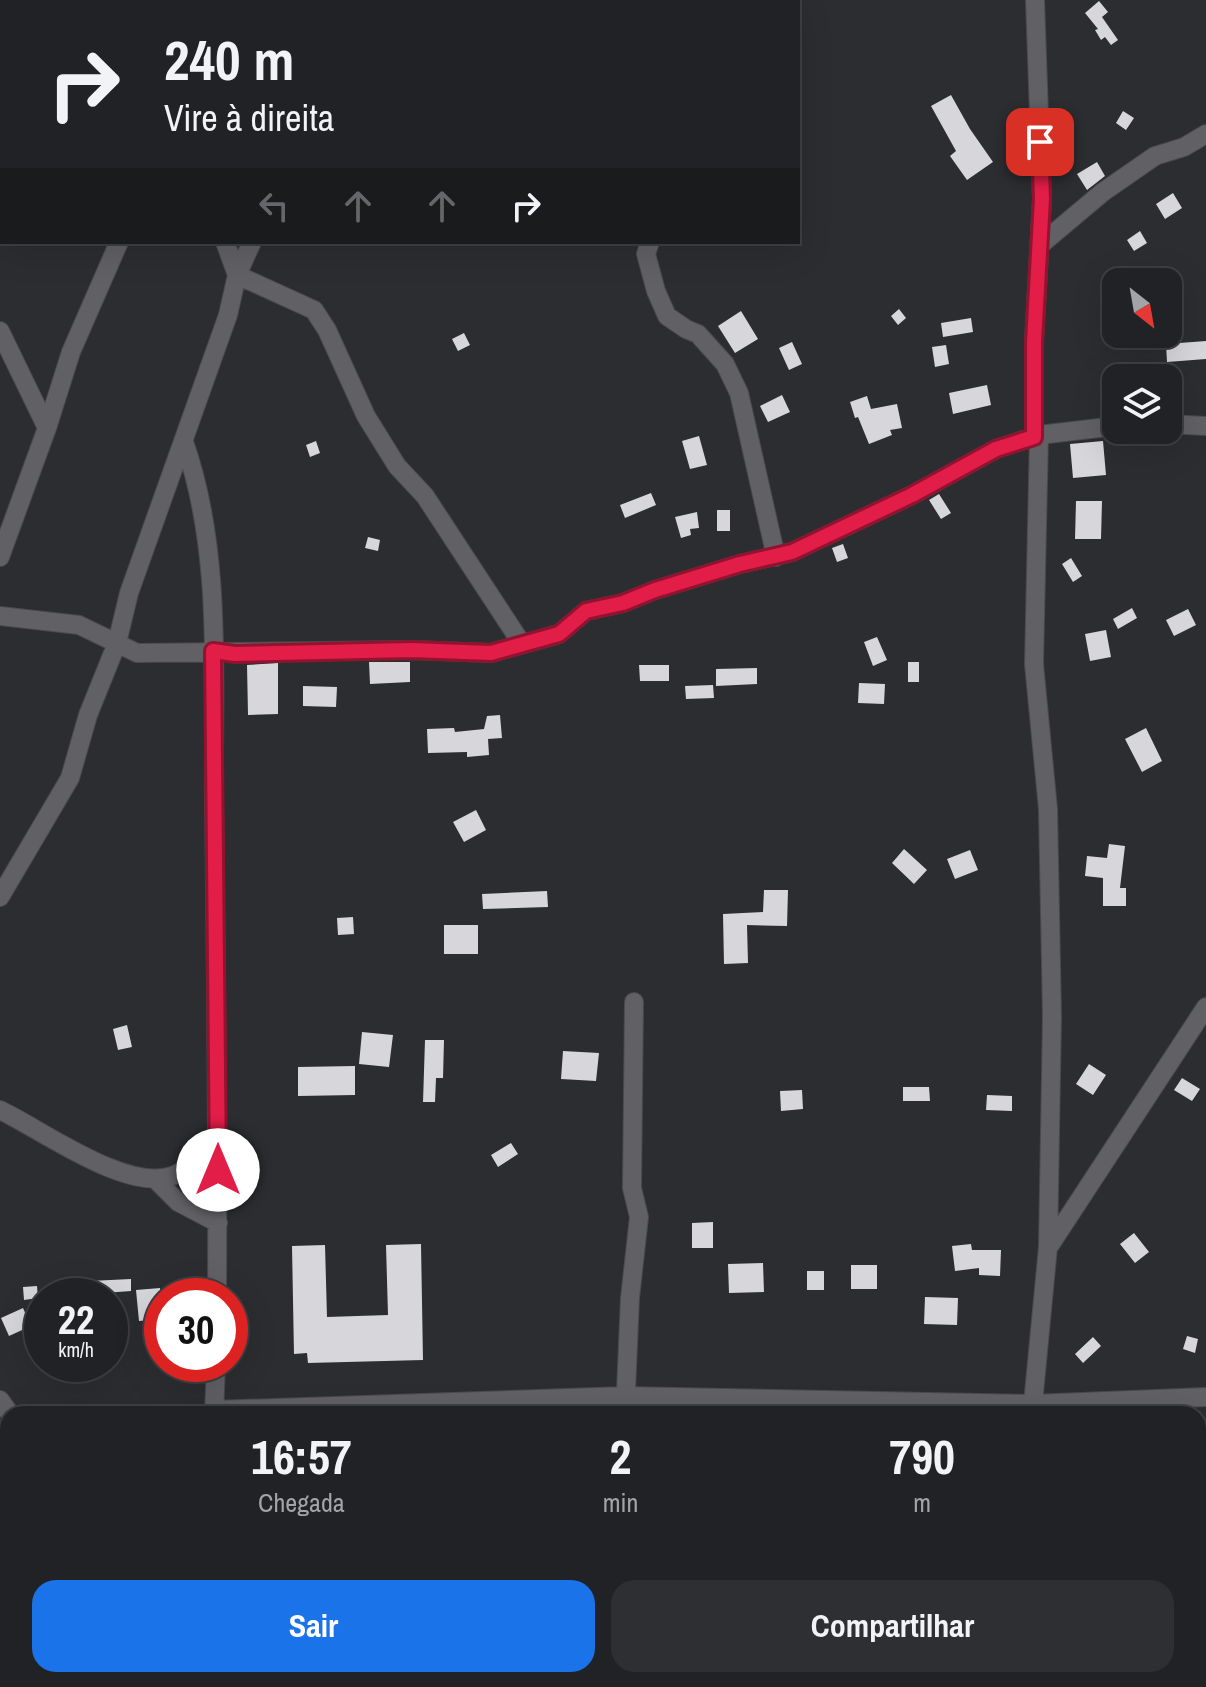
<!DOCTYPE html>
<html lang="pt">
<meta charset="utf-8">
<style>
body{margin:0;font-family:"Archivo Narrow",sans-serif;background:#2d2f32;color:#f1f3f6;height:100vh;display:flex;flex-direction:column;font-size:30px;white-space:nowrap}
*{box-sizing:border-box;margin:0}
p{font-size:26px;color:#a2a4a7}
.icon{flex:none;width:44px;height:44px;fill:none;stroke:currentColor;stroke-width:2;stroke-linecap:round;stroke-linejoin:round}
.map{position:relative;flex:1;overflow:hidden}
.sheet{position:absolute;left:0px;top:1406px;width:1206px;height:282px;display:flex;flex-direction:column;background:#212225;border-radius:24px 24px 0 0;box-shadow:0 8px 32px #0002,0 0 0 2px #3e3f42}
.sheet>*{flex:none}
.guide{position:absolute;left:0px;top:0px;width:800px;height:244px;box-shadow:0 8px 32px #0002,0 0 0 2px #3e3f42;background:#212225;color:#f1f3f6;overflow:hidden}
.needle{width:52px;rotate:149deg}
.fabs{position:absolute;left:1102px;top:268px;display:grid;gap:16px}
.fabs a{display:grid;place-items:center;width:80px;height:80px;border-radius:16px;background:#212225;box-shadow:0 8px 32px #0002,0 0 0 2px #3e3f42;font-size:40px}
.speed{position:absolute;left:24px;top:1278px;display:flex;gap:16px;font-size:40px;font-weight:700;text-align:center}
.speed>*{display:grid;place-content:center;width:104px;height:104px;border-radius:50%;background:#212225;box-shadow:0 8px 32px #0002,0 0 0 2px #3e3f42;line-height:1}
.speed small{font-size:20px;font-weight:400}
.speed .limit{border:12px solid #d22;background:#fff;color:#111}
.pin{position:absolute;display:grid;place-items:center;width:68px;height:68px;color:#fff;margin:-34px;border-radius:16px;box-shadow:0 4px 12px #0006}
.me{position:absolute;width:88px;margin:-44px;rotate:0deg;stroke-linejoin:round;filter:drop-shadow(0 0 6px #0008)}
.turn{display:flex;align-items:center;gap:28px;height:168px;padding:0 32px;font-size:36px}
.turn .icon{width:104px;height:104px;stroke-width:2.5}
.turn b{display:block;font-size:56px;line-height:68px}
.lanes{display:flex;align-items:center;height:76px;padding:0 32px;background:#0003;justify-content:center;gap:40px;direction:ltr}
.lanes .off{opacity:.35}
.eta{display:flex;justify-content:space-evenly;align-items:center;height:136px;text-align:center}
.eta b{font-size:48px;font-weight:700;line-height:56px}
.button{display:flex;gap:16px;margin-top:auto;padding:16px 32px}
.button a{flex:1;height:92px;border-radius:24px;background:#1a73e8;color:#fff;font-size:32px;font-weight:700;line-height:92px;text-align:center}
.button a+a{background:#2d2f32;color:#f1f3f6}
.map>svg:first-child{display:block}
.building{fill:#d6d6db}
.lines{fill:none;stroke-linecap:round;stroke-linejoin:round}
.minor-casing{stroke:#4a4a4d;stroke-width:20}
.minor{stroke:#606065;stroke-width:18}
.route-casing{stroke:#92132f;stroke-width:20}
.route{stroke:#e11d48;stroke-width:14}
</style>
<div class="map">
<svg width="1206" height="1687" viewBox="0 0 1206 1687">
<rect width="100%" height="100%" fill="#2c2d31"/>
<!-- building -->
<path class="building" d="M 1099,1 L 1108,12 L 1102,17 L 1118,40 L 1111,45 L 1105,37 L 1101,40 L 1095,30 L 1098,29 L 1085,13 Z
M 951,95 L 970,129 L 993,162 L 967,180 L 950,156 L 956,151 L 931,106 Z
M 1123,111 L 1134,118 L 1126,130 L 1116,123 Z
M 1097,162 L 1105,176 L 1087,190 L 1077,174 Z
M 1173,193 L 1182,208 L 1165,219 L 1156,204 Z
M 1140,231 L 1147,243 L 1134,251 L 1127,240 Z
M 899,309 L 906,318 L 898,325 L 891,316 Z
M 741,311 L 758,339 L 735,353 L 718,326 Z
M 971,318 L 973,332 L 943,337 L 941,323 Z
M 464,333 L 470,345 L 458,351 L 452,339 Z
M 1206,341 L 1206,359 L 1167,362 L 1166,344 Z
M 792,342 L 802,364 L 789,370 L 779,348 Z
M 946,345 L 949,364 L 935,367 L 932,347 Z
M 987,385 L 991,405 L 953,414 L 949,393 Z
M 782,395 L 790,412 L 768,422 L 760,406 Z
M 867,396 L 871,409 L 897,404 L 902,428 L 890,430 L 892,435 L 869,444 L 858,417 L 855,418 L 850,402 Z
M 699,436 L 707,465 L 690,469 L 682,441 Z
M 316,441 L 320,453 L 310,457 L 306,445 Z
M 1103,441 L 1106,475 L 1073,478 L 1070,444 Z
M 651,493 L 656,505 L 625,518 L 620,505 Z
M 939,494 L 951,513 L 941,519 L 929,500 Z
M 1076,501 L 1102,501 L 1101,539 L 1075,539 Z
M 717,510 L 730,510 L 730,531 L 717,531 Z
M 697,512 L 699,528 L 690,529 L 691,535 L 681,538 L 675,517 Z
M 368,537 L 380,540 L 378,551 L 365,548 Z
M 843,544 L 848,558 L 837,562 L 832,548 Z
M 1071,558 L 1082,576 L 1073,582 L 1062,564 Z
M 1132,608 L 1137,618 L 1118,629 L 1113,619 Z
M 1188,609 L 1196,625 L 1174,636 L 1166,620 Z
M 1106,630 L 1111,657 L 1090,661 L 1085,634 Z
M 877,637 L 887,660 L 873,666 L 864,642 Z
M 369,662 L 410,662 L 410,682 L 370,684 Z
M 908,662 L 919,662 L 919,682 L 908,682 Z
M 278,663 L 278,714 L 248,715 L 247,665 Z
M 639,665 L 669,665 L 669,681 L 640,681 Z
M 757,668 L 757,684 L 716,686 L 716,669 Z
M 859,683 L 885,684 L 884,704 L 858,703 Z
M 713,685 L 714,698 L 686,699 L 685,686 Z
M 303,686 L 337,687 L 336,707 L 303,706 Z
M 500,715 L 502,738 L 488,739 L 489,755 L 467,757 L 467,752 L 428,753 L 427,729 L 454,728 L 455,732 L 484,729 L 487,716 Z
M 1146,728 L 1162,761 L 1142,772 L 1125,739 Z
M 476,810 L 486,830 L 464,842 L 453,822 Z
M 1109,844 L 1125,846 L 1120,888 L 1126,888 L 1126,906 L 1103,906 L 1103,878 L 1085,876 L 1087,856 L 1107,858 Z
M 904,849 L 927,870 L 914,884 L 892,863 Z
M 970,850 L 978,870 L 955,879 L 947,859 Z
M 764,890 L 788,890 L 787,926 L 747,925 L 748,963 L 724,964 L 723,914 L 763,912 Z
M 547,891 L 548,907 L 483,909 L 482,894 Z
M 353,917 L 354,934 L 338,935 L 337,918 Z
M 444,925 L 478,925 L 478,954 L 444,954 Z
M 127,1025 L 132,1047 L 118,1050 L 113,1029 Z
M 362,1032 L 393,1035 L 389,1067 L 359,1064 Z
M 425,1040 L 444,1040 L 443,1078 L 436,1078 L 435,1102 L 423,1102 Z
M 563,1051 L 599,1053 L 596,1081 L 561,1079 Z
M 1089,1064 L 1106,1075 L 1093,1095 L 1076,1084 Z
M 355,1066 L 355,1095 L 298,1096 L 298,1067 Z
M 1182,1078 L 1200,1089 L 1192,1101 L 1174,1090 Z
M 903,1087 L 929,1087 L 930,1101 L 903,1101 Z
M 802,1090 L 803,1109 L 781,1111 L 780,1091 Z
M 987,1095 L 1012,1096 L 1012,1111 L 986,1110 Z
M 511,1143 L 518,1154 L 498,1167 L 491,1155 Z
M 713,1222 L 713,1248 L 692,1248 L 692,1223 Z
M 1134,1233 L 1149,1252 L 1135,1263 L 1120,1244 Z
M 421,1244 L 423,1360 L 308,1363 L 307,1353 L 294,1354 L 292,1246 L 325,1245 L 327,1317 L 388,1315 L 386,1245 Z
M 971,1244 L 972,1250 L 1001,1250 L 1000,1276 L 979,1275 L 979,1268 L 955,1271 L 952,1246 Z
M 763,1263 L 764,1292 L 729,1293 L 728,1264 Z
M 851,1265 L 877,1265 L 877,1289 L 851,1289 Z
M 807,1271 L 824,1271 L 824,1290 L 807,1290 Z
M 131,1279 L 131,1291 L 91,1294 L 90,1281 Z
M 37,1286 L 38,1298 L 24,1300 L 23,1287 Z
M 160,1288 L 162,1319 L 139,1321 L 136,1290 Z
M 925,1297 L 958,1298 L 957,1325 L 924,1324 Z
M 23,1308 L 31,1326 L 9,1336 L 1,1318 Z
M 1187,1336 L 1198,1339 L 1195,1353 L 1183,1349 Z
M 1093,1337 L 1101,1346 L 1083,1363 L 1075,1354 Z"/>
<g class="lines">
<!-- minor casing -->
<g class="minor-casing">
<path id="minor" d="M 100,0 L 101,2
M 668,0 L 669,2
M 214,2 L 214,0
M 358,2 L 359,0
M 495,2 L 498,0
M 225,242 L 237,275 L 314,310 L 327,330 L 366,416 L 397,466 L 425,496 L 522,644
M 650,242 L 646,254 L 656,291 L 667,316 L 686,329 L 698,334 L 725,364 L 739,393 L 776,557
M 1040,245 L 1103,192 L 1155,156 L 1184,147 L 1206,134
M 0,331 L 47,428 L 0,557
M 1168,424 L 1206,426
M 47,428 L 71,352 L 119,242
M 1039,435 L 1116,426
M 1034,437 L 1034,342 L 1042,199 L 1035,0
M 184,442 C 223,552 213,682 214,797 C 216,964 218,1130 217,1296
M 0,616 L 79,625 L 137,653 L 411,650 L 491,653 L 559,634 L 586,611 L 623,603 L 655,590 L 740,564 L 792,552 L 912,495 L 996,449 L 1039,435 L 1034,664 L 1048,809 L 1052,1017 L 1048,1247 L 1032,1414
M 0,897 L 70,778 L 88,715 L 117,643 L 129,593 L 228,315 L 237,275 L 252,242
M 0,1110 C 42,1130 126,1192 172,1176 C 189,1170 204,1154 218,1144
M 155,1179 L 178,1202 L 218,1223
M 1050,1245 L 1206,1007
M 0,1400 L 10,1414
M 214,1410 L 625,1396 L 1032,1404 L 1206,1397
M 214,1414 L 216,1364
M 625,1414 L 630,1298 L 639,1217 L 632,1188 L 634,1002
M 218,1680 L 218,1687
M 630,1680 L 630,1687
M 1033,1680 L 1033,1687"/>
</g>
<!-- minor -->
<use href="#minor" class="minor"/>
</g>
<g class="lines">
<!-- route casing -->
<g class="route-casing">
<path id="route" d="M 218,1170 L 213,651 L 235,654 L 411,650 L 491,653 L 559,634 L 586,611 L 623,603 L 655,590 L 740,564 L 792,552 L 912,495 L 996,449 L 1034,437 L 1034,342 L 1042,199 L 1040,142"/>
</g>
<!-- route -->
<use href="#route" class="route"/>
</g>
</svg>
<div class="fabs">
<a><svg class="needle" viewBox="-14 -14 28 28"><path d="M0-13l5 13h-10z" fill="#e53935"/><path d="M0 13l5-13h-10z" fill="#a2a4a7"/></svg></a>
<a><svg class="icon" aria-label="layers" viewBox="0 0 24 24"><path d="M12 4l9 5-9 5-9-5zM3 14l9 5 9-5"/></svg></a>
</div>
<div class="speed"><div>22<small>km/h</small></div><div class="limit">30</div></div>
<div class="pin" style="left:1040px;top:142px;background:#d93025"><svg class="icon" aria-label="arrive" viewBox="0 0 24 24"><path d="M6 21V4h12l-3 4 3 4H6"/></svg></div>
<svg class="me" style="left:218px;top:1170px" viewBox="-20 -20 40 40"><circle r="19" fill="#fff"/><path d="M0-13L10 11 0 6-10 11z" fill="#e11d48"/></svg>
<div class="guide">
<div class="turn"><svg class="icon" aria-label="right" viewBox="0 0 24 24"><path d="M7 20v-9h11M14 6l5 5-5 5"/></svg><div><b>240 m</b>Vire à direita</div></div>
<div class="lanes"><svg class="icon off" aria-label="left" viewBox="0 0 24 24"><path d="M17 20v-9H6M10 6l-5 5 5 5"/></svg><svg class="icon off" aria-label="ahead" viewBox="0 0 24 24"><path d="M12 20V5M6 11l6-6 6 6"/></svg><svg class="icon off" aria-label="ahead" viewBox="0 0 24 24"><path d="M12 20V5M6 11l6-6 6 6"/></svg><svg class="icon" aria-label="right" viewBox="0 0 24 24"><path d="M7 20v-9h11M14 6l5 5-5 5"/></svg></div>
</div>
<section class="sheet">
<div class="eta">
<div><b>16:57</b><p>Chegada</p></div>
<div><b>2</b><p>min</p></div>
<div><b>790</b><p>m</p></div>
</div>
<div class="button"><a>Sair</a><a>Compartilhar</a></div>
</section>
</div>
